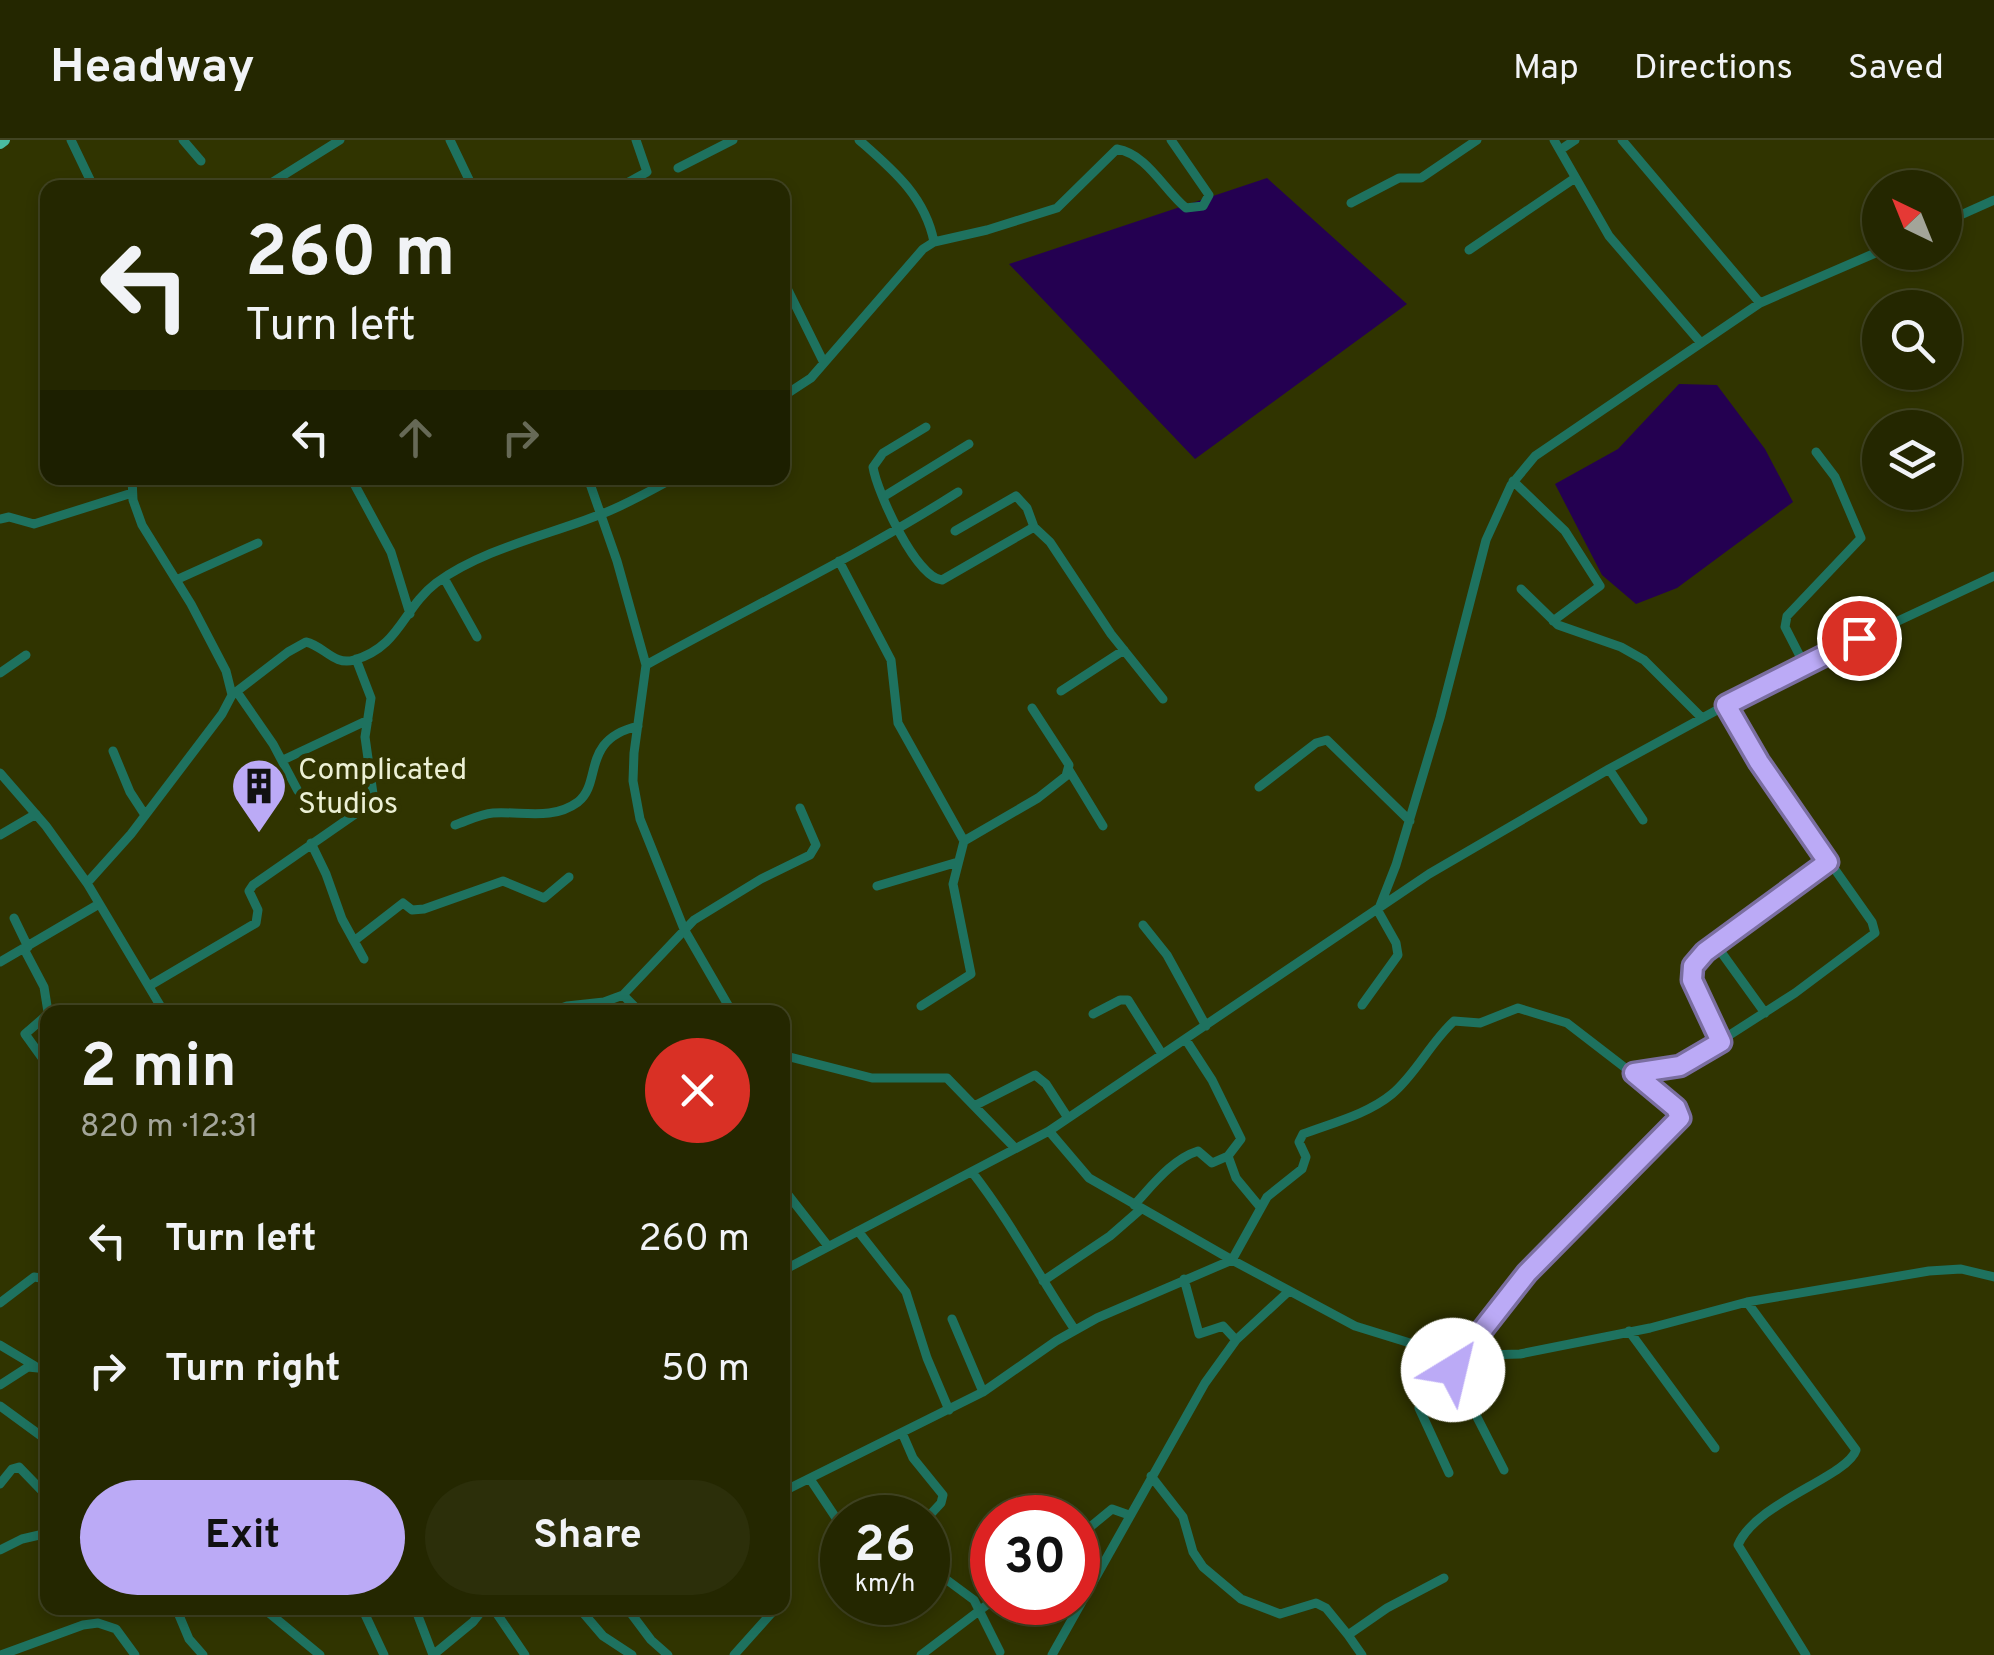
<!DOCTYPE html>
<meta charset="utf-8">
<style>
body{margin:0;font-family:Overpass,sans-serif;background:#2c2f0a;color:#f1f3f6;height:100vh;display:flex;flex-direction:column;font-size:38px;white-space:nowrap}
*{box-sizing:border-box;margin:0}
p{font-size:32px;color:#a3a599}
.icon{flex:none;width:55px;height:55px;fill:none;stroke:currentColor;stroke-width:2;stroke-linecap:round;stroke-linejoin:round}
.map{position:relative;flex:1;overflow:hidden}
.panel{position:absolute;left:40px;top:865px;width:750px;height:610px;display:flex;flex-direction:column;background:#242700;border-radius:20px;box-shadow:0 5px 15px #0003,0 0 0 2px #414422}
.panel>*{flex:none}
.top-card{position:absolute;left:40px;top:40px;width:750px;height:305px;border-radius:20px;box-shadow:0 5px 15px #0003,0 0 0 2px #414422;background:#242700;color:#f1f3f6;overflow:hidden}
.needle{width:65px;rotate:317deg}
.fabs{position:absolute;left:1862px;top:30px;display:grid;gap:20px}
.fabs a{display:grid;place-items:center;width:100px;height:100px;border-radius:50%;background:#242700;box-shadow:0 5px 15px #0003,0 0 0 2px #414422;font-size:50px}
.speed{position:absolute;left:820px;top:1355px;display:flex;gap:20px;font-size:50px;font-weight:700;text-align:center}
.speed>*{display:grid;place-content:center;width:130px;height:130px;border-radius:50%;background:#242700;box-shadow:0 5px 15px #0003,0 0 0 2px #414422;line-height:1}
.speed small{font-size:25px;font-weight:400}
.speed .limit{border:15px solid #d22;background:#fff;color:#111}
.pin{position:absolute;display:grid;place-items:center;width:85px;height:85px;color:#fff;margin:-42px;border:5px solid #fff;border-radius:50%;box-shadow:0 2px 10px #0007}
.me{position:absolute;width:110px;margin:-55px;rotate:36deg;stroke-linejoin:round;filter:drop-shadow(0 0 8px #0008)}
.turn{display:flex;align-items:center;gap:35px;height:210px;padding:0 40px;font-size:45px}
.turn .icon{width:130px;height:130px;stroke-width:2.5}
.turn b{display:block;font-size:70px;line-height:85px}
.lanes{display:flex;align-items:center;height:95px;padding:0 40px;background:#0003;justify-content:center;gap:50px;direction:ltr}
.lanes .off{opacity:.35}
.round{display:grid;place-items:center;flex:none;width:105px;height:105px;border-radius:52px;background:#2c2f0a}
.headline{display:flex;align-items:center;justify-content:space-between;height:170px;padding:0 40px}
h1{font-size:60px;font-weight:700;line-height:75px}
.button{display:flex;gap:20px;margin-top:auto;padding:20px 40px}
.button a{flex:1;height:115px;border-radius:60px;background:#bbaaf6;color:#111;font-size:40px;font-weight:700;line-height:115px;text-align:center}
.button a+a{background:#2c2f0a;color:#f1f3f6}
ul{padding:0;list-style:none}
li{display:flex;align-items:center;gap:30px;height:130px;padding:0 40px}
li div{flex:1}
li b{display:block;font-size:38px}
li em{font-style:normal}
header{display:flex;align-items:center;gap:60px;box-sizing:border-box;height:140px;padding:0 50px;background:#242700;border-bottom:2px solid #414422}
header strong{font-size:48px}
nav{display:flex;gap:55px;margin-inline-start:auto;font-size:35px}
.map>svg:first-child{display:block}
.water{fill:#240051}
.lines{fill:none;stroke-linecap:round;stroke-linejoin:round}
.minor{stroke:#1e725f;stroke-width:9}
.highway{stroke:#4abda1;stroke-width:12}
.route-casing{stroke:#7a6ea0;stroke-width:25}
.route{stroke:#bbaaf6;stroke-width:18}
.labels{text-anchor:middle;stroke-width:10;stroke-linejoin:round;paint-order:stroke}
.poi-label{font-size:30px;fill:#ecf0d5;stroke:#303400;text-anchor:start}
</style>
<header>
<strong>Headway</strong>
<nav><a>Map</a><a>Directions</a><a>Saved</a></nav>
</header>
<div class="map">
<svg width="1994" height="1515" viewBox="0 0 1994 1515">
<rect width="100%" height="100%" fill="#303400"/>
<!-- water -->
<path class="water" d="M 1267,38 L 1407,164 L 1195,319 L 1009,124 Z
M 1679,244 L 1717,245 L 1765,309 L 1793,362 L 1677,448 L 1636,464 L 1602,435 L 1555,344 L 1618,309 Z"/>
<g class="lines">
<!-- minor -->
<path class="minor" d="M 71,0 L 94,48
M 183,0 L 201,21
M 450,0 L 473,48
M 859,0 C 892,29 925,56 934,102
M 1554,0 L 1609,96 L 1701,203
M 1622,0 L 1760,163
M 1560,10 L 1575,0
M 678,28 L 733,0
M 263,48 L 340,0
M 618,48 L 647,32 L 636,0
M 1351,63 L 1399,38 L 1421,38 L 1477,0
M 1945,82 L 1994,60
M 1469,110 L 1575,38
M 782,138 L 824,223
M 782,257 L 811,238 L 923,109 L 934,102 L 987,90 L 1057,68 L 1117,9 C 1147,14 1164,50 1186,68 L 1203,66 L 1209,55 L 1171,0
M 926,287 L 883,313 L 873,327 C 877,352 916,438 942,440 L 1034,387 L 1050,402 L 1111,494 L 1163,559
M 351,338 L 391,412 L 410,474
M 588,338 L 617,421 L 646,525 L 634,613 L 633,641 L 640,679 L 684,789 L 732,872
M 1513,341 L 1565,391 L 1600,446 L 1553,481
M 883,357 L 969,304
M 0,379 L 9,377 L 34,384 L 132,353
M 955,391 L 1016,356 L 1027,368 L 1034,387
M 839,421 L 891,520 L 898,583 L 964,701 L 953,744 L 971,834 L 921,866
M 444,438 L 477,497
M 176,440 L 258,403
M 1521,449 L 1558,485 L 1621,507 L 1644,520 L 1702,578
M 1804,524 L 1785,487 L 1787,476 L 1861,398 L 1835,337 L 1816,312
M 646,525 C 750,467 858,416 958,352
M 0,533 L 26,515
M 1061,551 L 1124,510
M 237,552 L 273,604 L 298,651
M 232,555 L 288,512 L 306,502 C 324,506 334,526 354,520 C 400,507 403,468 436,443 C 483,409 545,396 599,375 C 624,366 650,351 674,338
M 113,611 L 130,652 L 145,675
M 283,620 L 368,580
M 1609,629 L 1643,680
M 1069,630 L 1103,686
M 0,633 L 46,686 L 87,743 L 164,872
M 1259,647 L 1316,603 L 1327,600 L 1410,681
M 455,685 C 467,681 480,674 493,673 C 522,671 552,681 578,662 C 603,642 580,600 638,586
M 0,695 L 36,674
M 964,701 L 1038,658 L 1066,636 L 1069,625 L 1032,568
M 311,703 L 326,734 L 342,779 L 364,819
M 87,743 L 131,694 L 222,574 L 232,555 L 226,531 L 191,464 L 142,385 L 133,360 L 132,338
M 877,746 L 958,722
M 14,778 L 28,807
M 1143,785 L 1167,815 L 1206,886
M 354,801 L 403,763 L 412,770 L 424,769 L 503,741 L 544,758 L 569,737
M 1716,805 L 1765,873
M 24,809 L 44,847 L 48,872
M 0,822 L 99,764
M 149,846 L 256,783 L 258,770 L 249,751 L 253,745 L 374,661 L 365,597 L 371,558 L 356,519
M 623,855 L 640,872
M 1362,865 L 1398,815 L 1396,803 L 1378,771 L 1396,725 L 1440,578 L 1486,400 L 1511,345 L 1535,316 L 1760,163 L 1880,111
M 550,872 L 567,866 L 604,862 L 623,855 L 694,780 L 761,739 L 810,715 L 816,705 L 800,668
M 48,874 L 25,894 L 48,926
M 1093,874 L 1120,860 L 1128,860 L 1162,914
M 1186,900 L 1212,940 L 1241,999 L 1228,1016 L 1236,1038 L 1260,1067
M 1721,902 L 1692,840 L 1693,825 L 1705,812 L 1828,722
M 782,915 L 872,938 L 947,938 L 1014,1007
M 1635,933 L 1686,923 L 1795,853 L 1875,793 L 1872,782 L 1759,622 L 1727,565
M 976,965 L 1035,935 L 1046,944 L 1068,978
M 1049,991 L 1429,734 L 1609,629 L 1772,540 L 1994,436
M 972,1032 C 1011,1082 1040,1138 1075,1190
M 782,1047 L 828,1106
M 1134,1065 C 1152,1046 1172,1019 1198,1011 L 1212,1023 L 1228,1016
M 858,1091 L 906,1152 L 927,1218 L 949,1270
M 782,1131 L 1049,991 L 1089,1038 L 1232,1120 L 1355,1186 L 1452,1216 L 1520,1214 L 1650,1188 L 1747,1162 L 1929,1131 L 1961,1129 L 1994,1137
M 1184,1139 L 1199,1194 L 1223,1186 L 1236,1200
M 1043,1141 L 1110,1096 L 1141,1069
M 1747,1162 L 1856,1310 C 1847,1337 1756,1362 1738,1405 L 1806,1515
M 0,1163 L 34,1137 L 48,1139
M 952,1179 L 983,1252
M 1629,1191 L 1715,1308
M 0,1205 L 35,1226
M 1434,1211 C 1448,1258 1427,1239 1419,1268 L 1449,1333
M 1452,1216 L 1456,1236 L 1504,1330
M 0,1245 L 28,1227 L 48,1229
M 0,1266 L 48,1301
M 903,1295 L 913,1318 L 943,1355 L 941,1363 L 929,1376
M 1151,1336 L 1183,1377 L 1193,1412 L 1203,1427 L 1241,1459 L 1280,1474 L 1316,1463 L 1326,1468 L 1348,1495
M 810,1339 L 842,1387
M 0,1344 L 12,1329 L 19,1327 L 47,1356
M 782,1352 L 983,1252 L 1056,1201 L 1097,1178 L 1232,1120 L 1267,1057 L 1302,1029 L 1306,1017 L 1299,1002 L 1303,994 C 1332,983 1368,974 1392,954 C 1416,934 1430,903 1454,881 L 1480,883 L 1518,868 L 1567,883 L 1676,967 L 1681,974 L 1527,1133 L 1461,1216
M 1078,1397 L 1112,1369 L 1129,1375
M 0,1410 L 22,1399 L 48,1393
M 928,1426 L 974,1460 L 1000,1512
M 176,1468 L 189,1499 L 203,1515
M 263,1468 L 320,1515
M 362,1468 L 384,1515
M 415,1468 L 433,1515
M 493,1468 L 525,1515
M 579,1468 L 603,1496 L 632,1515
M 627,1468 L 651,1500 L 668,1515
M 1,1515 L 83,1485 L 98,1483 L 116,1489 L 135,1515
M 433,1515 L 473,1482 L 484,1468
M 734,1515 L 776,1468
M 921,1515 L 992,1461
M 1052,1515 L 1205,1243 L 1236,1200 L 1289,1151
M 1362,1515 L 1348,1495 L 1387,1468 L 1444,1438"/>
<!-- highway -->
<path class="highway" d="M 0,3 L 4,0"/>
</g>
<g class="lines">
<!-- route casing -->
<g class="route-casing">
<path id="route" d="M 1453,1230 L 1452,1216 L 1462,1216 L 1527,1133 L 1680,978 L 1676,968 L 1634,933 L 1680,926 L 1721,902 L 1692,840 L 1693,826 L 1705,812 L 1828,722 L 1759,622 L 1726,565 L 1859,498"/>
</g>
<!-- route -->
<use href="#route" class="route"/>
</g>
<!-- icons -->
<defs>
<g id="building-pin" transform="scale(2.875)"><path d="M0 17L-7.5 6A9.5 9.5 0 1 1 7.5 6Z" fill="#bbaaf6" stroke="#303400"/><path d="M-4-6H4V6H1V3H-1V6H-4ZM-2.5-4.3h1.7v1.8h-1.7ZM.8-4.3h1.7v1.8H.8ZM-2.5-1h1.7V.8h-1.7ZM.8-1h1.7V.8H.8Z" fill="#111"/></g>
</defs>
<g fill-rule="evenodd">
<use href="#building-pin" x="259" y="646"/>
</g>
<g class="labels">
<!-- poi labels -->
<g class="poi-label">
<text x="298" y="639">Complicated<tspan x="298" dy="34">Studios</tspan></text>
</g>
</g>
</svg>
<div class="fabs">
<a><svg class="needle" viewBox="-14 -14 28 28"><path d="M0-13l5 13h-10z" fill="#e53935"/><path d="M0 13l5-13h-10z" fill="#a3a599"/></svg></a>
<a><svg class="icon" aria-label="search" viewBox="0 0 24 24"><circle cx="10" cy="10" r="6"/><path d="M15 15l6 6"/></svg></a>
<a><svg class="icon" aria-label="layers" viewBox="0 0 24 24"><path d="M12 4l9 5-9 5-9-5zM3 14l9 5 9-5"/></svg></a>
</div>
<div class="speed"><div>26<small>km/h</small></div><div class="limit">30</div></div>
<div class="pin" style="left:1859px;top:498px;background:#d93025"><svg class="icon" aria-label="arrive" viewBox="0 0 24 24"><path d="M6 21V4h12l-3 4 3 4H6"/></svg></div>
<svg class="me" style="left:1453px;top:1230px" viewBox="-20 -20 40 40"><circle r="19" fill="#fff"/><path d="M0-13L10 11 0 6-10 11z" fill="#bbaaf6"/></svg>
<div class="top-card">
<div class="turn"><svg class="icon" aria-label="left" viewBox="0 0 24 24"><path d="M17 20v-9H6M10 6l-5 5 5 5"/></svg><div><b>260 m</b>Turn left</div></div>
<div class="lanes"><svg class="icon" aria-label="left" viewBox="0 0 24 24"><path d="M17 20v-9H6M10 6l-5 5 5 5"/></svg><svg class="icon off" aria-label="ahead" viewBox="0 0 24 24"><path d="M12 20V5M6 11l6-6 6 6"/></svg><svg class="icon off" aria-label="right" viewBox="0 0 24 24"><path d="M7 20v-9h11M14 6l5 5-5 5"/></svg></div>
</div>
<section class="panel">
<div class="headline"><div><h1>2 min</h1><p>820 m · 12:31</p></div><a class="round" style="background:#d93025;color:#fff"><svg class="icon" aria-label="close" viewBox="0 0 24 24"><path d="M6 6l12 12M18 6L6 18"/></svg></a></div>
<ul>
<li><svg class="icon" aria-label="left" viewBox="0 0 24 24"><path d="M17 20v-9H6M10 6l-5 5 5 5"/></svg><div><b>Turn left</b></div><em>260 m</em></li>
<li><svg class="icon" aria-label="right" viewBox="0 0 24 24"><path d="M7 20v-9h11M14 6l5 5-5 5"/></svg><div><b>Turn right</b></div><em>50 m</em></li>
</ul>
<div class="button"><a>Exit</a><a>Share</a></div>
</section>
</div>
